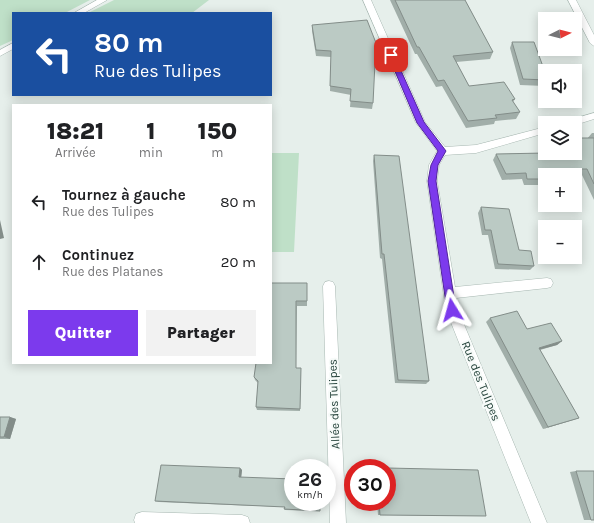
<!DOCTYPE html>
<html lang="fr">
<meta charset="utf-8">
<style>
body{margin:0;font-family:Karla,sans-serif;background:#f2f2f2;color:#202124;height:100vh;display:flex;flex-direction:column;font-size:15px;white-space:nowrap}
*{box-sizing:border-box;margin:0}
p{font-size:13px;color:#757577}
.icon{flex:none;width:22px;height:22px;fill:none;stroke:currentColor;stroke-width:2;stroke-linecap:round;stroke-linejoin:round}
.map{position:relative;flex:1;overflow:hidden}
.sheet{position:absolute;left:12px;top:104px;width:260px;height:260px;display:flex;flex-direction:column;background:#fff;border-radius:0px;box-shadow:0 2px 10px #0003}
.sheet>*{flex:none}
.hud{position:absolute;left:12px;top:12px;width:260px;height:84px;border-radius:0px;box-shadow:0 2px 10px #0003;background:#1a4fa0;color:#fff;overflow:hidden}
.needle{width:26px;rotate:84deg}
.tools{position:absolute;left:538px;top:12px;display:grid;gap:8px}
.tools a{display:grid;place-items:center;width:44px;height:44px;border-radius:0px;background:#fff;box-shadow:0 2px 10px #0003;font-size:20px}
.speed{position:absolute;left:284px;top:459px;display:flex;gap:8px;font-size:20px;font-weight:700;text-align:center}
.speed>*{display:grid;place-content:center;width:52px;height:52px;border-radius:50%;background:#fff;box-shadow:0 2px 10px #0003;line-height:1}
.speed small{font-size:10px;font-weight:400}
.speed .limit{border:6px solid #d22;background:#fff;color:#111}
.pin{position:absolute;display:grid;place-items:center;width:34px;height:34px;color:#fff;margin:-17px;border-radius:8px;box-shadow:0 2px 6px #0006}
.me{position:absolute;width:44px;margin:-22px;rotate:352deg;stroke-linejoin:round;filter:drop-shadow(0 0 3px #0008)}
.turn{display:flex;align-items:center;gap:14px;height:84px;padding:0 16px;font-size:18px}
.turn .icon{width:52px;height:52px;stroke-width:2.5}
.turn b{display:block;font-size:28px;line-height:34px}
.eta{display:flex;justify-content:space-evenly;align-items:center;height:68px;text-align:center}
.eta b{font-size:24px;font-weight:800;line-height:28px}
.action{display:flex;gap:8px;margin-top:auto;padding:8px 16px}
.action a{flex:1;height:46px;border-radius:0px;background:#7c3aed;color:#fff;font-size:16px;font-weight:800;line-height:46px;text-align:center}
.action a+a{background:#f2f2f2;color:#202124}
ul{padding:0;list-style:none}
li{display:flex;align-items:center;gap:12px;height:60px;padding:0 16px}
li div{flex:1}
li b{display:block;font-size:15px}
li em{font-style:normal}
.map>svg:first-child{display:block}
.green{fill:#bfe0c8}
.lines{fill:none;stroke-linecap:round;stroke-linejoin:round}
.minor-casing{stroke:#a8b8b2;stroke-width:1}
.minor{fill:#fff;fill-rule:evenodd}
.wall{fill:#a1aea9}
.shaded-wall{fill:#838d89}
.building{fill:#bbcac4;stroke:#838d89}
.route{fill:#7c3aed;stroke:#51269a}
.labels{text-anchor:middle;stroke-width:4;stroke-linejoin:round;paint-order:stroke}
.street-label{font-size:12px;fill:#24423a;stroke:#f7fbf9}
</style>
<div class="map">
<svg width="594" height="523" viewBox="0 0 594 523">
<rect width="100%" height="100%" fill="#e6efeb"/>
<!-- green -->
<path class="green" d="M 0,0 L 90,0 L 65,13 L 13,13 L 13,40 L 0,46 Z
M 114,0 L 209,0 L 192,13 L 88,13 Z
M 271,153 L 299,153 L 294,252 L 271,252 Z"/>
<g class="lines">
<!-- minor casing -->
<g class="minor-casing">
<path id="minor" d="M 97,0 L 107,0 L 84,13 L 74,13 Z
M 363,0 L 371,0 L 425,122 L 445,147 L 476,145 L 545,127 L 545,133 L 476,153 L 445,155 L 439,165 L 437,181 L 455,287 L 547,278 L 551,279 L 553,283 L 551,287 L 547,288 L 456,298 L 458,310 L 547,523 L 531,523 L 446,310 L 427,181 L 429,165 L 437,151 L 416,123 Z
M 568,0 L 576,0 L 594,35 L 594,46 L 590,43 Z
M 13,43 L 13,49 L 0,56 L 0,50 Z
M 594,113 L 594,119 L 575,125 L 575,123 L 564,123 L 566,121 Z
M 329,281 L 333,282 L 335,286 L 346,523 L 330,523 L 323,286 L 325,282 Z
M 142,512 L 242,515 L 248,517 L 250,523 L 135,523 L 134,520 L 136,514 Z"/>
</g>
<!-- minor -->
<use href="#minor" class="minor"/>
</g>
<!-- wall -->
<path class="wall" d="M 390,0 L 465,0 L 493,52 L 490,59 L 456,62 L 469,86 L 515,99 L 513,102 L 520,112 L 516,119 L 495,121 L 494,124 L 466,128 L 442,86 L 436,87 L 417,54 L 415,54 Z
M 312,25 L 373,103 L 372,109 L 350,107 L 351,95 L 330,91 L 331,57 L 316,56 L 312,31 Z
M 512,42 L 545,72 L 545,86 L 520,85 L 510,48 Z
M 592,133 L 594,133 L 594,200 L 582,175 L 543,175 L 545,179 L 541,185 L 524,185 L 522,179 L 502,180 L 493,160 L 496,154 L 575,153 Z
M 374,155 L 429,381 L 426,384 L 395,383 L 382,259 L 380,258 L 373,161 Z
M 481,207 L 519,250 L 534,266 L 530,270 L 495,269 L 488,235 L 482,235 L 478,213 Z
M 271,283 L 307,283 L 307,306 L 297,306 L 296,368 L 301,368 L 300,411 L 257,410 L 256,407 L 258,383 L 255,380 L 254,377 Z
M 490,318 L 527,329 L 562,341 L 557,345 L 540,350 L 579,418 L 543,429 L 486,322 Z
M 0,417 L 10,417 L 16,419 L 10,439 L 0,439 Z
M 240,468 L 242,470 L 241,477 L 320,511 L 319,511 L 285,510 L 284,507 L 159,502 L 155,501 Z
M 576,471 L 594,520 L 584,520 L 570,472 Z
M 377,502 L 387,502 L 486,516 L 378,515 Z"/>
<!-- shaded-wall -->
<path class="shaded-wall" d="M 0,220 L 4,238 L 0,239 Z
M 562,341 L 557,345 L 534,351 L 539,348 Z
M 10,417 L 16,419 L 10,439 L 4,437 Z
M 579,418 L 573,420 L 543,429 L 548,427 Z
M 240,468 L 242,470 L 241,479 L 239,477 Z"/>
<!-- building -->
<path class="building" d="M 395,0 L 465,0 L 493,52 L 453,56 L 469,86 L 504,82 L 515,99 L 512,100 L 520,112 L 495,115 L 497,118 L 468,121 L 444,80 L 438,81 L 419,47 L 417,47 Z
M 367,20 L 376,43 L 373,103 L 350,101 L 351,89 L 330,86 L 331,51 L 316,50 L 312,25 Z
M 512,42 L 534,42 L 545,72 L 545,80 L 523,79 Z
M 575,138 L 594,138 L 594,184 L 587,169 L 541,169 L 545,179 L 527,179 L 526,173 L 506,174 L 496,154 L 545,153 L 575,153 Z
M 374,155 L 399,156 L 429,381 L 398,380 L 384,254 L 382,254 Z
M 481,207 L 509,209 L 519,250 L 531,251 L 534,266 L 498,264 L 491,230 L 485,230 Z
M 271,283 L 307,283 L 307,301 L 296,301 L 296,368 L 301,368 L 300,409 L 256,407 L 258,381 L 254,377 L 256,363 L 271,363 Z
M 517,311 L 527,329 L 551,323 L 562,341 L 539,348 L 579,418 L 548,427 L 490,318 Z
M 0,417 L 10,417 L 4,437 L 0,437 Z
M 161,465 L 240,468 L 239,477 L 293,479 L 293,502 L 320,502 L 320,511 L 284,509 L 285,507 L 155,501 Z
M 387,468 L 478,470 L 486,516 L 380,515 L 379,502 L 387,502 Z
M 576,471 L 594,471 L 594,520 L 591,520 Z"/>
<!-- route -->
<path class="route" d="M 388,53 L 394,55 L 424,122 L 446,151 L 438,165 L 436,181 L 456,310 L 455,313 L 452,314 L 448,313 L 447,310 L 428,181 L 431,165 L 438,151 L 417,123 L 388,55 Z"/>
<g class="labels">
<!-- street labels -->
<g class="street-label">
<text transform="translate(481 381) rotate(68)" y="4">Rue des Tulipes</text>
<text transform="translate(334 404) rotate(-92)" y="4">Allée des Tulipes</text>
</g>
</g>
</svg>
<div class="tools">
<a><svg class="needle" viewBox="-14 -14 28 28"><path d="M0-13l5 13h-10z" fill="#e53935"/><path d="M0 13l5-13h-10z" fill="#757577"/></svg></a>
<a><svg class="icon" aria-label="sound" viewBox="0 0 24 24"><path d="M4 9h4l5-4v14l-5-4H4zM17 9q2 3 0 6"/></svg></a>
<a><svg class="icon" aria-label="layers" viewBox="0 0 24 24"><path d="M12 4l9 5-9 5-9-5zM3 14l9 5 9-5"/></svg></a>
<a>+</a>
<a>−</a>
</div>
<div class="speed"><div>26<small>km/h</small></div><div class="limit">30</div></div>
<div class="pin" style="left:391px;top:55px;background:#d93025"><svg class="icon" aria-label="arrive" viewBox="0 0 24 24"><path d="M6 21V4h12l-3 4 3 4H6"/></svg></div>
<svg class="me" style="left:452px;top:310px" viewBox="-20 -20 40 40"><path d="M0-17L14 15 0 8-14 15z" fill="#7c3aed" stroke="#fff" stroke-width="4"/></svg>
<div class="hud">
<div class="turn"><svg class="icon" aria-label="left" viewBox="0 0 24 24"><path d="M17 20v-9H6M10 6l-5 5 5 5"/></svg><div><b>80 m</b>Rue des Tulipes</div></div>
</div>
<section class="sheet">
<div class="eta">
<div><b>18:21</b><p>Arrivée</p></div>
<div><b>1</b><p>min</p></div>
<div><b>150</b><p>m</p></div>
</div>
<ul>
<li><svg class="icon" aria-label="left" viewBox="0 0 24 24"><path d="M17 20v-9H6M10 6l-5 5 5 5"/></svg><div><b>Tournez à gauche</b><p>Rue des Tulipes</p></div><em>80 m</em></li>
<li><svg class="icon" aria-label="ahead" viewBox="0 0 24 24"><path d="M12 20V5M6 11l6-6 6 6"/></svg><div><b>Continuez</b><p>Rue des Platanes</p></div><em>20 m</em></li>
</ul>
<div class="action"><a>Quitter</a><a>Partager</a></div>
</section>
</div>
